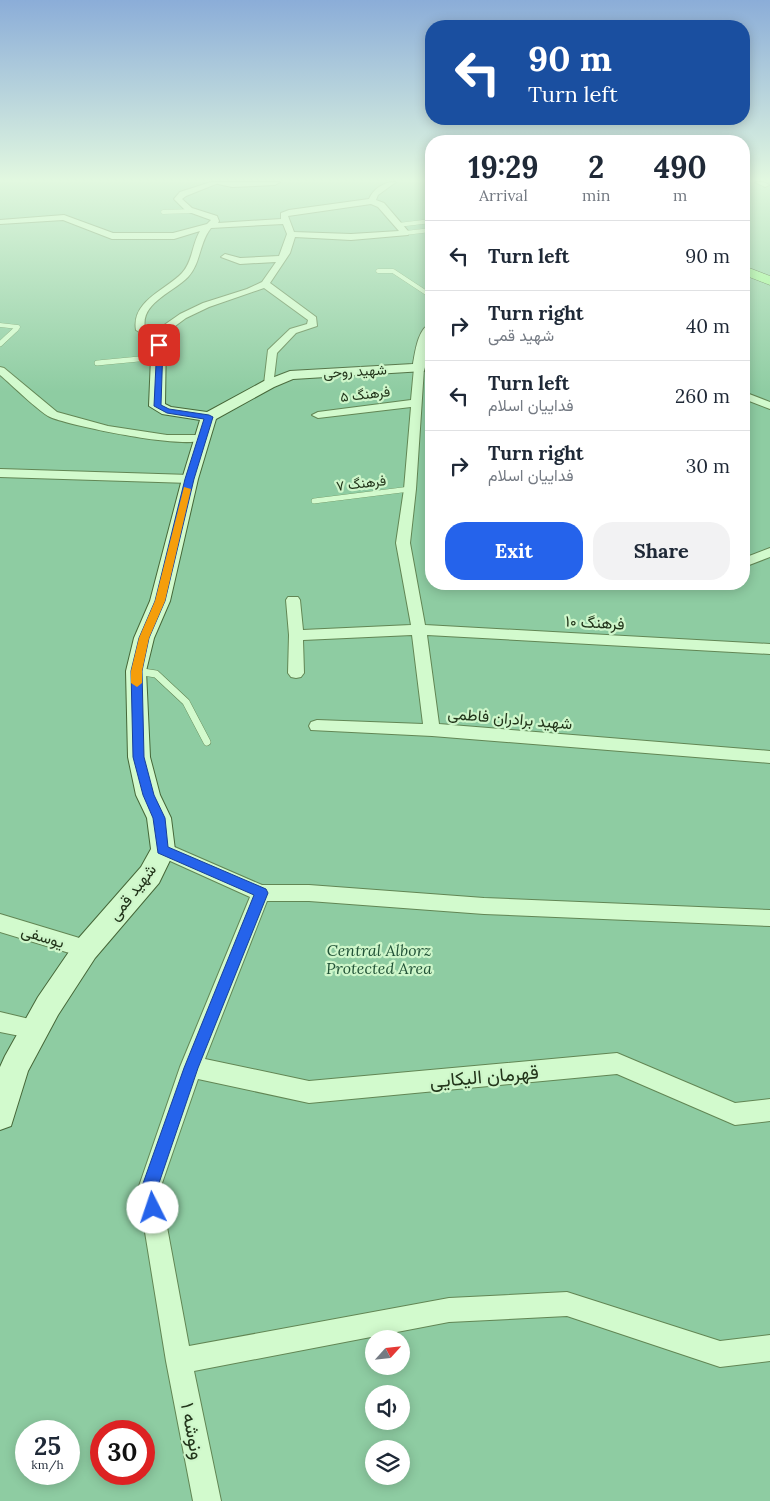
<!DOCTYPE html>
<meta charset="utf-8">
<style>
body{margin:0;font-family:Lora,Vazirmatn,serif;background:#f2f2f3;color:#1f2937;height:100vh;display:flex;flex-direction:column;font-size:19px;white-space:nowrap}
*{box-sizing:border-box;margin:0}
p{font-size:16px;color:#747a83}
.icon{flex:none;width:28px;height:28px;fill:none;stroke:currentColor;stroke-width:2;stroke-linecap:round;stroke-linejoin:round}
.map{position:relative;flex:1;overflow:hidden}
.drawer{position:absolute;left:425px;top:135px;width:325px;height:455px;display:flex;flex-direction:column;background:#fff;border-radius:20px;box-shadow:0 2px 12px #0003}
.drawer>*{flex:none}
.banner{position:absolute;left:425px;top:20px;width:325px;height:105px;border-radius:20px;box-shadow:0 2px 12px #0003;background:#1a4fa0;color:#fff;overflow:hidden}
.needle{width:32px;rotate:63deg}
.controls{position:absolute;left:365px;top:1330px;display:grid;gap:10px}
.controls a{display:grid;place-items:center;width:45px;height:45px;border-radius:50%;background:#fff;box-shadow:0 2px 12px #0003;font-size:25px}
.speed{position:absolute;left:15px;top:1420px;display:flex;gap:10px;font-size:25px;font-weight:700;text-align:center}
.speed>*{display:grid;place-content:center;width:65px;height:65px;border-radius:50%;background:#fff;box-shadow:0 2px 12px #0003;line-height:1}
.speed small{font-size:12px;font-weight:400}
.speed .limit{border:8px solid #d22;background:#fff;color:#111}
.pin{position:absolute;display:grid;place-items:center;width:42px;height:42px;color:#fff;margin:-21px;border-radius:10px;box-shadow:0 2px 8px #0006}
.me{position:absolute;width:55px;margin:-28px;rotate:356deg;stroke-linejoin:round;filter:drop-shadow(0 0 4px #0008)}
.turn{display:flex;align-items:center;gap:18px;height:105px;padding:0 20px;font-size:22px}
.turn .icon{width:65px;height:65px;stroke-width:2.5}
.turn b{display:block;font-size:35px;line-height:42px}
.eta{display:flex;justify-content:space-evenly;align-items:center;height:85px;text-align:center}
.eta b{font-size:30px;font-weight:700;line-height:35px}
.cta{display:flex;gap:10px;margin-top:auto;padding:10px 20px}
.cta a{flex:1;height:58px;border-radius:20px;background:#2563eb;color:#fff;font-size:20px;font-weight:700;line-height:58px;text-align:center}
.cta a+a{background:#f2f2f3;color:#1f2937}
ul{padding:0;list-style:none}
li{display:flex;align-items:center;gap:15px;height:70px;padding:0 20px;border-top:1px solid #e0e1e3}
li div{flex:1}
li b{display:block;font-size:19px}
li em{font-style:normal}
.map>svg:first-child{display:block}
.green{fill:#8ecca2;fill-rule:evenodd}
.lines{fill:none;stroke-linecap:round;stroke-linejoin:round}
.lane-far2-casing{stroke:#628654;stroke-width:4.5}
.lane-far1-casing{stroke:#628654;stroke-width:5.5}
.lane-casing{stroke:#628654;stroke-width:8}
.street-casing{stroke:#628654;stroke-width:2}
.secondary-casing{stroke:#466738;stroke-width:2}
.primary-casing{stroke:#375329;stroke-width:1}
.lane-far2{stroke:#d2facd;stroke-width:4}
.lane-far1{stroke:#d2facd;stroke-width:5}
.lane{stroke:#d2facd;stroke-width:7}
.street{fill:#d2facd;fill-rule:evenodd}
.secondary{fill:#d2facd;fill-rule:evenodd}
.primary{fill:#9bf58f;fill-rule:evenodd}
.route{fill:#2563eb;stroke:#184099}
.slow{fill:#f59e0b}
.labels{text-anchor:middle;stroke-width:4.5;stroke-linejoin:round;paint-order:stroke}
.far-street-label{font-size:14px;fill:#22341a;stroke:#cef6ca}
.street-label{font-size:16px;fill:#22341a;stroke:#cef6ca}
.park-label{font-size:16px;font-style:italic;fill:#205136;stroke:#cef6ca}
.near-street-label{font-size:19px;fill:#22341a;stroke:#cef6ca}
</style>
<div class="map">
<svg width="770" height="1501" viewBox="0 0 770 1501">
<rect width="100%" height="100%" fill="#bfefba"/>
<!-- green -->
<path class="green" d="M 0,182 L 431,182 L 431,584 L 744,584 L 744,182 L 770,182 L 770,1501 L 0,1501 ZM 374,1339 L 401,1339 L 401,1366 L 374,1366 ZM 374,1394 L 401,1394 L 401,1421 L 374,1421 ZM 26,1431 L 69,1431 L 69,1474 L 26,1474 ZM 101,1431 L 144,1431 L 144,1474 L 101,1474 ZM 374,1449 L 401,1449 L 401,1476 L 374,1476 Z"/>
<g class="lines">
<!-- lane-far2 casing -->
<g class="lane-far2-casing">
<path id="lane-far2" d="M 163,212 L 193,211
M 398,225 L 431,221
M 405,233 L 431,230
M 378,271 L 393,271 L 431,296
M 0,325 L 18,327 L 15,330"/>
</g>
<!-- lane-far1 casing -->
<g class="lane-far1-casing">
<path id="lane-far1" d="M 0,344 L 16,329
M 97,363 L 160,357
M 314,501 L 410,489"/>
</g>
<!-- lane casing -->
<g class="lane-casing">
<path id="lane" d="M 136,671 L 156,674 L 186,702 L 207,742"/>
</g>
<!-- street casing -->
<g class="street-casing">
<path id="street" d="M 211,182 L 221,182 L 186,196 L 182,199 L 192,208 L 217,216 L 219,221 L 218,223 L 281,219 L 281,213 L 289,210 L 369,199 C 373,189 385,181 396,182 L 378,195 L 376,200 L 384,203 L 408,231 L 408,235 L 351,240 L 295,237 L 290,253 L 270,283 L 316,317 L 317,326 L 296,333 L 277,353 L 273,386 L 265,386 L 264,384 L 268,350 L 290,329 L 307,324 L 308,320 L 264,288 L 209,307 L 186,318 L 163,335 L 141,333 L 136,330 C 131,301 166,290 182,273 C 193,261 192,244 200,231 L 174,239 L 112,239 L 63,220 L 0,224 L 0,220 L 64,215 L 113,233 L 173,233 L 207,224 L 211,220 L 186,211 L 174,199 L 180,192 ZM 371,204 L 378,207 L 399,231 L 351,234 L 294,232 L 288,216 ZM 283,224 L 287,234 L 279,256 L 240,258 L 225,254 L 221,257 L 240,264 L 276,262 L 262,282 L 247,289 L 203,303 L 180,314 L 157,330 L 145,328 C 140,303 174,292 188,277 C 201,263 199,243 211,228 Z
M 755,182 L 764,182 L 769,185 L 765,187 Z
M 419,365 L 424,368 L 416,489 L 410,543 L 425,625 L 770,644 L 770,654 L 427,635 L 439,724 L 770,751 L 770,763 L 432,736 L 311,730 L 309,726 L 311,722 L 317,720 L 423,724 L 412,635 L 303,640 L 304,673 L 301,677 L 296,678 L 291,677 L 288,673 L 289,635 L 286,600 L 288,597 L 298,597 L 300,600 L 303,630 L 411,625 L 396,543 L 404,489 L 411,407 L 318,418 L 312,415 L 318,412 L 411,400 L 414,368 Z
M 0,367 L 4,368 L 57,412 L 108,426 L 167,435 L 201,435 L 207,438 C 193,452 71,426 50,417 C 38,411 12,385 0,375 Z
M 744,392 L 770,402 L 770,409 L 744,399 Z
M 0,469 L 190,475 L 196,479 L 190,483 L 0,477 Z
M 770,548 L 770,557 L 744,567 L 744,558 Z
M 163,842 L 262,885 L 309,885 L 484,898 L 770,910 L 770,926 L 484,914 L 309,901 L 267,901 L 205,1059 L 309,1081 L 617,1053 L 735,1103 L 770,1099 L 770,1121 L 735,1125 L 617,1074 L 309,1103 L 198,1079 L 160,1189 L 189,1346 L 449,1298 L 567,1292 L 720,1341 L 770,1335 L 770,1361 L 720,1367 L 567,1316 L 449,1322 L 194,1371 L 221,1501 L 193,1501 L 166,1361 L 138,1189 L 180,1067 L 250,897 L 157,855 L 154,850 L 157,845 Z
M 0,914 L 86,940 L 93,943 L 96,949 L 93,955 L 86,958 L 0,932 Z
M 0,1012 L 42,1022 L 45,1029 L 42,1036 L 35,1039 L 0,1032 Z"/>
</g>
<!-- secondary casing -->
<g class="secondary-casing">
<path id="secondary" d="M 217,182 L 280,182 L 275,185 L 232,187 L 218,184 Z
M 431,324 L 431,345 L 424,371 L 293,379 L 274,387 L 216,419 L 198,479 L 170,601 L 154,638 L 146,671 L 150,757 L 160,795 L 171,818 L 175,850 L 159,883 L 95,958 L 58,1015 L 28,1071 L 11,1126 L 0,1130 L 0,1067 L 5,1056 L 38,997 L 77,940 L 141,867 L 151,849 L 147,818 L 136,795 L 128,757 L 126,671 L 134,638 L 150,601 L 182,479 L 200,420 L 162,414 L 149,406 L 152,333 L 159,329 L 166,333 L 165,404 L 171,407 L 207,412 L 264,381 L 290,371 L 413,364 C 415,353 418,327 431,324 Z"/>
</g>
<!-- primary casing -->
<g class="primary-casing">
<path id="primary" d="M 744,266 L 770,276 L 770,285 L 744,275 Z"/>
</g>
<!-- lane-far2 -->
<use href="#lane-far2" class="lane-far2"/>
<!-- lane-far1 -->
<use href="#lane-far1" class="lane-far1"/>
<!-- lane -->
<use href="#lane" class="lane"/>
<!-- street -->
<use href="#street" class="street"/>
<!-- secondary -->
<use href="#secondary" class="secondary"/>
<!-- primary -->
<use href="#primary" class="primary"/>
</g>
<!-- sky -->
<linearGradient id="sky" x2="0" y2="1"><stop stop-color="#8badd8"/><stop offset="0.46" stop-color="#e2f8e0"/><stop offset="1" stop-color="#e2f8e0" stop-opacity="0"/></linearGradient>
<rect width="770" height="392" fill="url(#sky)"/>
<!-- route -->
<path class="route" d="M 157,343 L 163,345 L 161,405 L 169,409 L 209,415 L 213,417 L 194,479 L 165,601 L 149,638 L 142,671 L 144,757 L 154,795 L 165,818 L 168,847 L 266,889 L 268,893 L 198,1068 L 157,1189 L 161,1208 L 158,1213 L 153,1216 L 147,1213 L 141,1189 L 184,1068 L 254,895 L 158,853 L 153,818 L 143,795 L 133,757 L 131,671 L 139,638 L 155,601 L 185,479 L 204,419 L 167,413 L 154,406 Z"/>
<!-- slow -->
<path class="slow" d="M 184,487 L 191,489 L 165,601 L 149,638 L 142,671 L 142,683 L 137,687 L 131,683 L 131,671 L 139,638 L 155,601 Z"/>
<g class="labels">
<!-- far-street labels -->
<g class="far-street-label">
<text transform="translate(355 371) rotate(-3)" y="5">شهید روحی</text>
<text transform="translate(365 394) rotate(-7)" y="5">فرهنگ ۵</text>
<text transform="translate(361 483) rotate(-7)" y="5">فرهنگ ۷</text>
</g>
<!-- street labels -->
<g class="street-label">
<text transform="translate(595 622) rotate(3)" y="6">فرهنگ ۱۰</text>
<text transform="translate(510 718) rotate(5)" y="6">شهید برادران فاطمی</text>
<text transform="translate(132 892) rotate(-52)" y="6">شهید قمی</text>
<text transform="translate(43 936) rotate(17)" y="6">یوسفی</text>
</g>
<!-- park labels -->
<g class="park-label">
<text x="379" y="956">Central Alborz<tspan x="379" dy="18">Protected Area</tspan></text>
</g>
<!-- near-street labels -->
<g class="near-street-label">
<text transform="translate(484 1076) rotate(-5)" y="7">قهرمان الیکایی</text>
<text transform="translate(193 1431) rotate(79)" y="7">ونوشه ۱</text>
</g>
</g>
</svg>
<div class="controls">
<a><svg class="needle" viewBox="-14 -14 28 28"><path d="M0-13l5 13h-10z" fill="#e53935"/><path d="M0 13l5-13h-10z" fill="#747a83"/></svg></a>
<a><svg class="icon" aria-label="sound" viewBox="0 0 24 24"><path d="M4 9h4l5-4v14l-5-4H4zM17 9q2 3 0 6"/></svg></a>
<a><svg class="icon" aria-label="layers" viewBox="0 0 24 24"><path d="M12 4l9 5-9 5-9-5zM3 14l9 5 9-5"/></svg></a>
</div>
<div class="speed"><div>25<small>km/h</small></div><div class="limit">30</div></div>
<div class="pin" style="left:159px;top:345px;background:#d93025"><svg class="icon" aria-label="arrive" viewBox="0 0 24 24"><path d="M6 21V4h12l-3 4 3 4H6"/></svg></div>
<svg class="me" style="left:153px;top:1208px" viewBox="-20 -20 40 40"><circle r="19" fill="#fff"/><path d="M0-13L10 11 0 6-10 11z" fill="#2563eb"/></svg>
<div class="banner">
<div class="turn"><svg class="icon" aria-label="left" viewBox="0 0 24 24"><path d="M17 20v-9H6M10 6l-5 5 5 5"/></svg><div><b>90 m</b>Turn left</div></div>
</div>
<section class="drawer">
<div class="eta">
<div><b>19:29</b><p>Arrival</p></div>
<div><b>2</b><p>min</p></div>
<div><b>490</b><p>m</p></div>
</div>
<ul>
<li><svg class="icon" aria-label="left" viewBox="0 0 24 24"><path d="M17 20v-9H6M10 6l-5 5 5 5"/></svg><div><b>Turn left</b></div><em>90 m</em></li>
<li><svg class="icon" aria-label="right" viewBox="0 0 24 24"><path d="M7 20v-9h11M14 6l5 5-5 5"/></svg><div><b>Turn right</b><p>شهید قمی</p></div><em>40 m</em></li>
<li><svg class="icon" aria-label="left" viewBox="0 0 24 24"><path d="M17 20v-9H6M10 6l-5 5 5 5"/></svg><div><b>Turn left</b><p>فداییان اسلام</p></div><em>260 m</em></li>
<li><svg class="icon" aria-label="right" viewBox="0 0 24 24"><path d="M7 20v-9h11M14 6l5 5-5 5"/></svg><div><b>Turn right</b><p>فداییان اسلام</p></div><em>30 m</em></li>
</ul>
<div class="cta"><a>Exit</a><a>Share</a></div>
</section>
</div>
